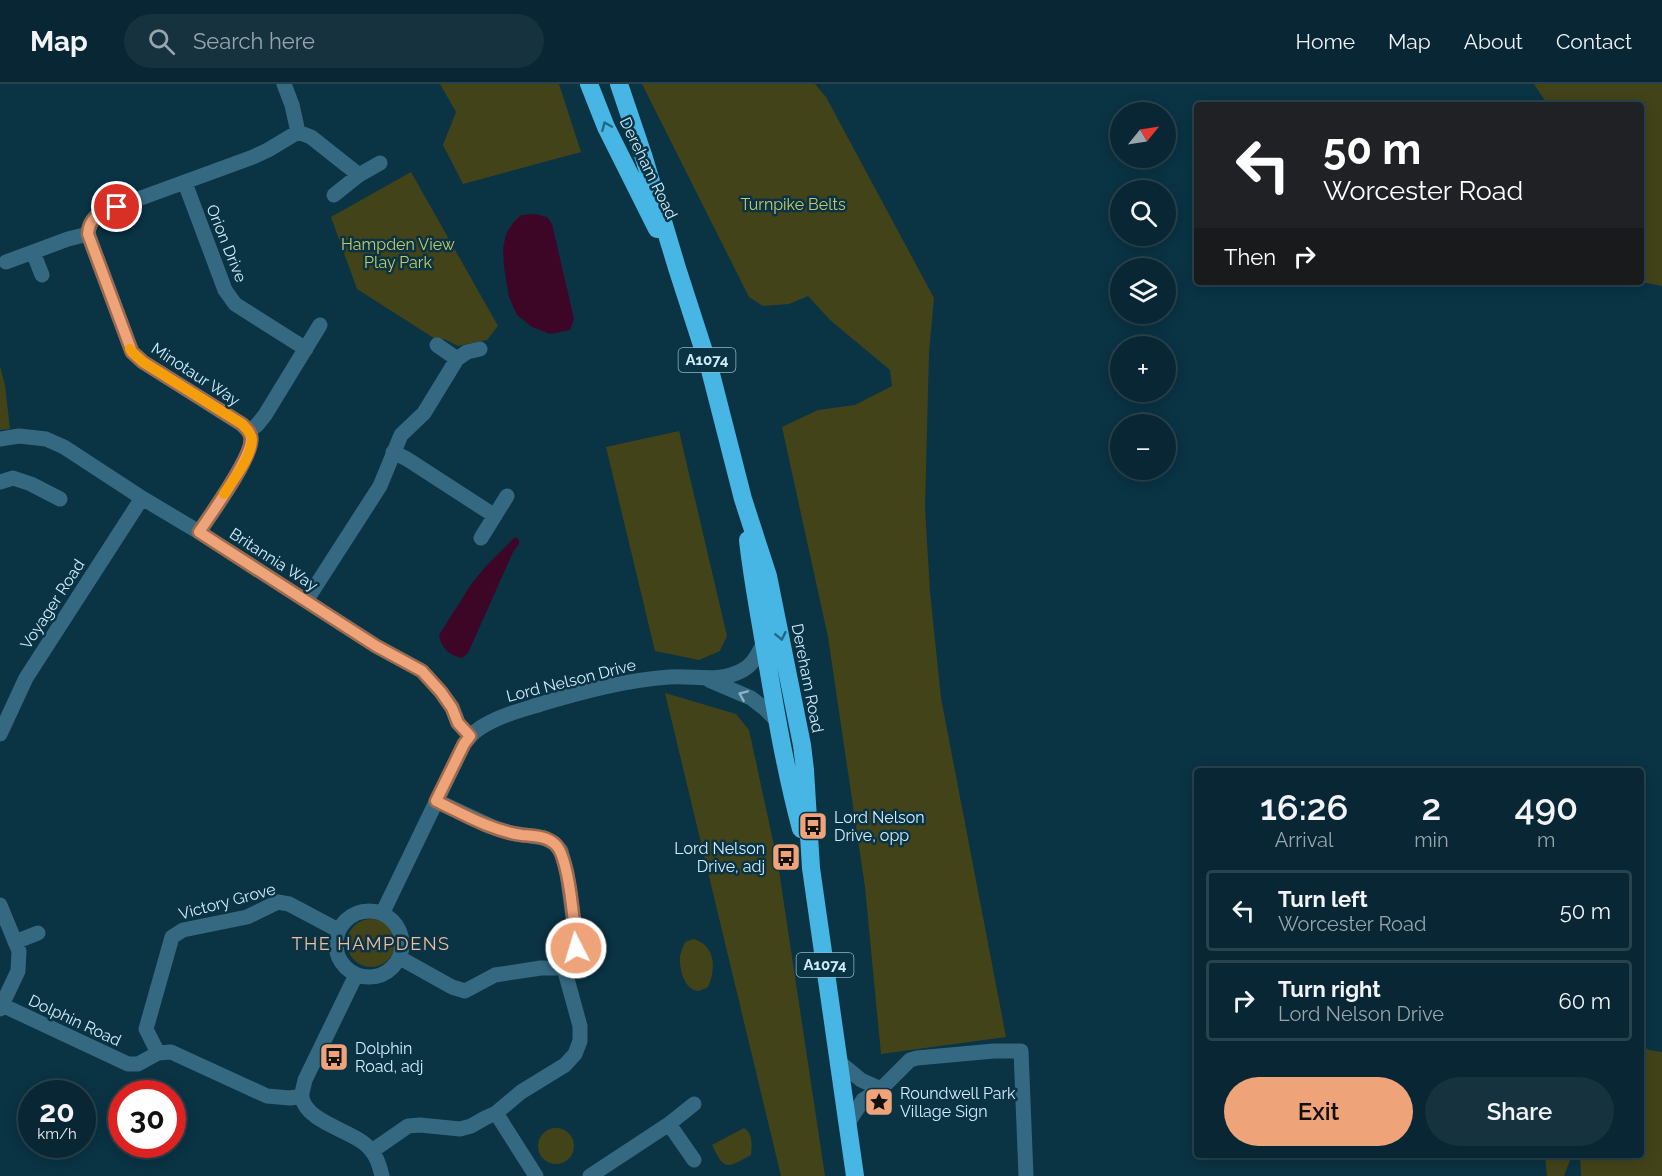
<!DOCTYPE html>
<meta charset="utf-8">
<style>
body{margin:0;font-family:Raleway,sans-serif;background:#16323f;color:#f1f3f6;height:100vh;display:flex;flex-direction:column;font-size:22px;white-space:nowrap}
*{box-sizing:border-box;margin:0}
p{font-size:20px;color:#98a5ac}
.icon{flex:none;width:33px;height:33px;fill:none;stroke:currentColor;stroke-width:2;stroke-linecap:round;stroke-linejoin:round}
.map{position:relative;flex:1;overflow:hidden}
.drawer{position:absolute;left:1194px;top:684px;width:450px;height:390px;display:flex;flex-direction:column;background:#082633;border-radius:6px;box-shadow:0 3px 15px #0003,0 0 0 2px #29434e}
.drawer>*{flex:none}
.banner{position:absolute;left:1194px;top:18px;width:450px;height:183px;border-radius:6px;box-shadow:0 3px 15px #0003,0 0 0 2px #29434e;background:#202124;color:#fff;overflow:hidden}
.needle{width:39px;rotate:60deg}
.buttons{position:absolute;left:1110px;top:18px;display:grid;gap:12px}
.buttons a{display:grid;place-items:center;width:66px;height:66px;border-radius:50%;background:#082633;box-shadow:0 3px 15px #0003,0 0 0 2px #29434e;font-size:30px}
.speed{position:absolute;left:18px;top:996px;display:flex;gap:12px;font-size:30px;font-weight:700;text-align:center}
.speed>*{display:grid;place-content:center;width:78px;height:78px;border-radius:50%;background:#082633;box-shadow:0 3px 15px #0003,0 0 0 2px #29434e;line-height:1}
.speed small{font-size:15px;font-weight:400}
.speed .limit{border:9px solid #d22;background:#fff;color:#111}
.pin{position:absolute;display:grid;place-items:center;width:51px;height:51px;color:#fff;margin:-26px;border:3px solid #fff;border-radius:50%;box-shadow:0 2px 6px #0007}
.me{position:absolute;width:66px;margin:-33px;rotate:355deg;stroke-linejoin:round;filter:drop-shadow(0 0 4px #0008)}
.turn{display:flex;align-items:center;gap:21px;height:126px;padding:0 30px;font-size:27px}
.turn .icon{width:78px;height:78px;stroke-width:2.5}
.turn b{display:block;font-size:42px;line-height:51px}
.then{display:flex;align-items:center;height:57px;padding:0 30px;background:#0003;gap:12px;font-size:22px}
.eta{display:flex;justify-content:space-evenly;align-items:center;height:102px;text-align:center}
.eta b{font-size:36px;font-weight:600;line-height:42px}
.primary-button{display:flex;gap:12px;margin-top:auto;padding:12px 30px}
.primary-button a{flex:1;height:69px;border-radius:36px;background:#efa378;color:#111;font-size:24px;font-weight:600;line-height:69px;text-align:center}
.primary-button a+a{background:#16323f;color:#f1f3f6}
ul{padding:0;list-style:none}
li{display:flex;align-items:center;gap:18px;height:81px;margin:0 12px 9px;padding:0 18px;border:3px solid #29434e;border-radius:6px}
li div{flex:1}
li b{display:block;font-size:22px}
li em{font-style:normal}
header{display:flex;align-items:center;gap:36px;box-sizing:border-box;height:84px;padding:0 30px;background:#082633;border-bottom:2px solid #29434e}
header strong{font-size:28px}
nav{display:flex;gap:33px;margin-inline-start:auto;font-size:21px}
.search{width:420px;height:54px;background:#16323f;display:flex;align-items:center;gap:15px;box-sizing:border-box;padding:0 21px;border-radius:33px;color:#98a5ac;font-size:22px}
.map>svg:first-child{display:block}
.green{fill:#43431a}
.water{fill:#3d0626}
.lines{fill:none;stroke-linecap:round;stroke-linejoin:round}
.minor{stroke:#356981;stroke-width:15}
.highway{stroke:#47b6e5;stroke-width:18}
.oneway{stroke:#226784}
.oneway2{stroke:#8bb2c5}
.route-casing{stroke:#9b6a4e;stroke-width:15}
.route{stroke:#efa378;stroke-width:10}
.slow{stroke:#f59e0b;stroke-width:10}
.labels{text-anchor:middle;stroke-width:5;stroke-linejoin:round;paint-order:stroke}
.shield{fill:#0a3344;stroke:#95b5c5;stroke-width:1.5}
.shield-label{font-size:15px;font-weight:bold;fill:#d1edfc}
.street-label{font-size:16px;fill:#d1edfc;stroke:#0a3344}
.park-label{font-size:16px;fill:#c7c968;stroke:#0a3344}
.poi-label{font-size:16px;fill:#d1edfc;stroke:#0a3344;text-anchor:start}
.neighbourhood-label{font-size:18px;letter-spacing:1.5px;fill:#f6bc9c;stroke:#0a3344}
</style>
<header>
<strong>Map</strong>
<div class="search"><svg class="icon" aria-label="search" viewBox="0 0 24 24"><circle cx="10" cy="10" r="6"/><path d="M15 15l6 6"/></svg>Search here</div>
<nav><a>Home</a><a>Map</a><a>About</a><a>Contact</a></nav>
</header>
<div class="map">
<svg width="1662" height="1092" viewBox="0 0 1662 1092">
<rect width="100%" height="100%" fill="#0a3344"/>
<!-- green -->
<path class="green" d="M 440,0 L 559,0 L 581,68 L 463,100 L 443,61 L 456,28 Z
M 642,0 L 815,0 L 826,13 L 934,214 L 929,268 L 925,424 L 930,508 L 941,614 L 1006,953 L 881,970 L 865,803 L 828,553 L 782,343 L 818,326 L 855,321 L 892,302 L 890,286 L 830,236 L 808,212 L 789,220 L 763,222 L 749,213 Z
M 1534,0 L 1662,0 L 1662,202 L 1641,198 L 1641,21 L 1548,21 Z
M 411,88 L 498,242 L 487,256 L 458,262 L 444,255 L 440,258 L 357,205 L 331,133 Z
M 0,282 L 5,301 L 10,345 L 0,346 Z
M 679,347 L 727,552 L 720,567 L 699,576 L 655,567 L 606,363 Z
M 665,609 L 736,630 L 749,646 L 778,780 L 825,1092 L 781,1092 Z
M347 859a24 24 0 1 1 48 0a24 24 0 1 1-48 0Z
M 694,855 C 716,862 716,885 708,903 C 706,904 701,906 699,907 C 684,907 679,884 680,872 C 681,867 683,863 685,858 Z
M 1641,961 L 1649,966 L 1662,968 L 1662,1092 L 1581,1092 L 1580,1071 L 1641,1071 Z
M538 1062a18 18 0 1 1 36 0a18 18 0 1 1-36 0Z
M 744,1044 C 753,1049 752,1061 751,1071 C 727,1084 725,1088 712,1061 Z
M 1545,1071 L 1572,1071 L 1564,1092 L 1547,1092 Z"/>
<!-- water -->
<path class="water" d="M 535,130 L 547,133 L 552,140 L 574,235 L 570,246 L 550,250 L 532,243 L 517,231 L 509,213 L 504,183 L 503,164 L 506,150 L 513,139 L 521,131 Z
M 515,453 L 519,456 L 519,460 L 513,468 L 468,569 L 462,574 C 448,571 442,564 439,551 L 472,499 L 486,482 Z"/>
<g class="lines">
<!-- minor -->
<path class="minor" d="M 298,48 L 311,53 L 359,91
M 185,99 L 225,206 L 235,220 L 306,265
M 334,111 L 359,91 L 380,79
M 33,168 L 42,191
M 6,178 L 68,155 L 88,150
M 437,261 L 457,275
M 249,347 L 257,341 L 265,331 L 320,241
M 0,355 L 19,352 L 46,355 L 64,363 L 142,414 L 199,448 L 376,562 L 422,587 L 441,608 L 452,623 L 458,639 L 470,652
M 393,368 L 407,375 L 495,432
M 0,398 L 13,394 L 31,400 L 60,415
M 199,448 C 211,430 252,374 251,355 C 251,348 246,344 241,340 L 143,278 L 132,268 L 88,150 C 89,141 92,134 100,129 L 253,73 L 268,66 L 298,48 L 292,21 L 284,0
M 481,454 L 507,412
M 306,517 L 380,402 L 401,351 L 424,329 L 457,275 L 467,268 L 480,265
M 709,596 L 751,614 L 764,624 L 777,637
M 0,650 L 26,594 L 142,414
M 0,821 L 19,867 L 18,887 L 0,925
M336 860a33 33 0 1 1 66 0a33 33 0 1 1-66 0Z
M 383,828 L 464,660 C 469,653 474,648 480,644 C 500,631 522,626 544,619 C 585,607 627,596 669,593 C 694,591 718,599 741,587 C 753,582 758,569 764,559
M 15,858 L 38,849
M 400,874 L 452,903 L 465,907 L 495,891 L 541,884 L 564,884 L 576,864 L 575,848 L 567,789 L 561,767 L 554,759 L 544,754 L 511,749 L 495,744 L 437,717
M 356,891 L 305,996 C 304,1002 301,1009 302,1014 C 308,1040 355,1046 371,1066 C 377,1073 380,1083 382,1092
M 2,921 L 128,980 L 138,980 L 158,969 L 171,968 L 267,1012 L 290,1014 L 301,1012
M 158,969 L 146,945 L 172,853 L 183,846 L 247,833 L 278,818 L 289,820 L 338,846
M 838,977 L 861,996 L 881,1005
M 496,1029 L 536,1092
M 848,1039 L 863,1016 L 881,1005 L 910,976 L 917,974 L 994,967 L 1021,967 L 1026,1092
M 669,1040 L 694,1076
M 372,1067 L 408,1042 L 420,1041 L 460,1045 L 471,1042 L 485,1034 L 496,1029 L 521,1008 L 565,981 L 575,970 L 580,957 L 580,942 L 564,884
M 590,1092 L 669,1040 L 694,1020"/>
<!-- highway -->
<path class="highway" d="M 589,0 L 606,43 L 657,145
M 619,0 L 644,74 L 677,184 L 710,286 L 743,415 L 768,492 L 802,661 L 805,686 L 811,784 L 855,1092
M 748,456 C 752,493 759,529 765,565 C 775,625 785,685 801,745"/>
</g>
<!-- one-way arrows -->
<defs><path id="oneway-chevron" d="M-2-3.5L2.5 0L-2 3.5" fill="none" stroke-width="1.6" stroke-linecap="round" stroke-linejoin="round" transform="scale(1.5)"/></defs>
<g class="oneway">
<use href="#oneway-chevron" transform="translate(606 42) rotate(-113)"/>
<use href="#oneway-chevron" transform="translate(781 552) rotate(78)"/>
</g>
<use class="oneway2" href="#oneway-chevron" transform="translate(743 611) rotate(-157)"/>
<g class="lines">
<!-- route casing -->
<g class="route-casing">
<path id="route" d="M 117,123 C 102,129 89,132 88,150 L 132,268 L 143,278 L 242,340 C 246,344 251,348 251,355 C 252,374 211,430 199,448 L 376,562 L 422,587 L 441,608 L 452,624 L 458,639 L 470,652 L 464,660 L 436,717 C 463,730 492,747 522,751 C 534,752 547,752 556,761 C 569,774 575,844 576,864"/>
</g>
<!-- route -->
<use href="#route" class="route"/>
<!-- slow -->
<path class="slow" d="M 130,265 L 132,268 L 143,278 L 242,340 C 246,344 251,349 252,355 C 252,373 233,396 224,410"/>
</g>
<!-- icons -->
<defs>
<g id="bus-square" transform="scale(1.5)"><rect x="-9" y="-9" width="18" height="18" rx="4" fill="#efa378" stroke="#0a3344"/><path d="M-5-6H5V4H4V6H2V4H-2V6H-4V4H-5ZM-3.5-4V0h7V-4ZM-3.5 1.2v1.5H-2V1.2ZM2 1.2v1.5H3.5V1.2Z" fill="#111"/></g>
<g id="sight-square" transform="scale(1.5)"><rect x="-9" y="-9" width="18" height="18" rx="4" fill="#efa378" stroke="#0a3344"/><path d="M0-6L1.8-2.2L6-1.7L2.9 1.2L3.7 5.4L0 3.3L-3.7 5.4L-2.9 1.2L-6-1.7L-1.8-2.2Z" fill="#111"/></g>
</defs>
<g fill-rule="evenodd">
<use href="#bus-square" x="813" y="742"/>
<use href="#bus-square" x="786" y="773"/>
<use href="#bus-square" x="334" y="973"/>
<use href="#sight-square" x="879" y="1018"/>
</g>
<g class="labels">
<!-- shield labels -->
<g class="shield">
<rect x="678.5" y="264" width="57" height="24" rx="4.5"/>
<rect x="796.5" y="869" width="57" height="24" rx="4.5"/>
</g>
<g class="shield-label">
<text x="707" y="281">A1074</text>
<text x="825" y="886">A1074</text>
</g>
<!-- street labels -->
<g class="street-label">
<text transform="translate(649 84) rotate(64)" y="6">Dereham Road</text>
<text transform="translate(227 159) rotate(68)" y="6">Orion Drive</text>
<text transform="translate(196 290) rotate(33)" y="6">Minotaur Way</text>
<text transform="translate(274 475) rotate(33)" y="6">Britannia Way</text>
<text transform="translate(52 520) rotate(-57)" y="6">Voyager Road</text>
<text transform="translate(808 594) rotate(79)" y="6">Dereham Road</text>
<text transform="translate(571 596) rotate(-14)" y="6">Lord Nelson Drive</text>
<text transform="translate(227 817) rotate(-15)" y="6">Victory Grove</text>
<text transform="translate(75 936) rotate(25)" y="6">Dolphin Road</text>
</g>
<!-- park labels -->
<g class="park-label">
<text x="793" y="126">Turnpike Belts</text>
<text x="398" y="166">Hampden View<tspan x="398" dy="18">Play Park</tspan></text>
</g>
<!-- poi labels -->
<g class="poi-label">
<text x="834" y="739">Lord Nelson<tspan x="834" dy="18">Drive, opp</tspan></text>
<text x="765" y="770" text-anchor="end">Lord Nelson<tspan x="765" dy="18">Drive, adj</tspan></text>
<text x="355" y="970">Dolphin<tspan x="355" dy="18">Road, adj</tspan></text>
<text x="900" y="1015">Roundwell Park<tspan x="900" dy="18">Village Sign</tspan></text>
</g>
<!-- neighbourhood labels -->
<g class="neighbourhood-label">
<text x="371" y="866">THE HAMPDENS</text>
</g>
</g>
</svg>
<div class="buttons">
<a><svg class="needle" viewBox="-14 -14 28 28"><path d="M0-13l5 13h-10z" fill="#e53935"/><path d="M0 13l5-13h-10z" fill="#98a5ac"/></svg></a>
<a><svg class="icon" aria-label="search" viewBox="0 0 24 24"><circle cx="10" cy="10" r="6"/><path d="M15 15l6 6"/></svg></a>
<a><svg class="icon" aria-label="layers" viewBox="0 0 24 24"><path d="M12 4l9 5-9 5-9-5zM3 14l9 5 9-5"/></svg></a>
<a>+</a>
<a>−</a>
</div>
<div class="speed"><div>20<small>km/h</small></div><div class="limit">30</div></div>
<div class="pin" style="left:117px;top:123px;background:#d93025"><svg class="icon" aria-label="arrive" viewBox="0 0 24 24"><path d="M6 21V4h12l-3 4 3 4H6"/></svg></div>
<svg class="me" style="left:576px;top:864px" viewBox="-20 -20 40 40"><circle r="17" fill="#efa378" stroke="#fff" stroke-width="3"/><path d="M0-11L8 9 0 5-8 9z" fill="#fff"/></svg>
<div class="banner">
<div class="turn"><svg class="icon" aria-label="left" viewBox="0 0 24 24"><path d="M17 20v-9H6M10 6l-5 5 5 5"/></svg><div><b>50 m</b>Worcester Road</div></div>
<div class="then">Then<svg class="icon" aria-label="right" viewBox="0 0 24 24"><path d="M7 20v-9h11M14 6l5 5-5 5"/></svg></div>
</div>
<section class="drawer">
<div class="eta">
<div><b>16:26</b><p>Arrival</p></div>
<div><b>2</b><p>min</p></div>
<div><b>490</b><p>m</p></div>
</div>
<ul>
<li><svg class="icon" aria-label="left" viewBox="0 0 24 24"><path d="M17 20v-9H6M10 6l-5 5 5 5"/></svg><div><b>Turn left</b><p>Worcester Road</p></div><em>50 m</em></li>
<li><svg class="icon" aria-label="right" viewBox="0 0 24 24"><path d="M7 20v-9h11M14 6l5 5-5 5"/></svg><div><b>Turn right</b><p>Lord Nelson Drive</p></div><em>60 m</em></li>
</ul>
<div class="primary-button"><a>Exit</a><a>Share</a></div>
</section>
</div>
